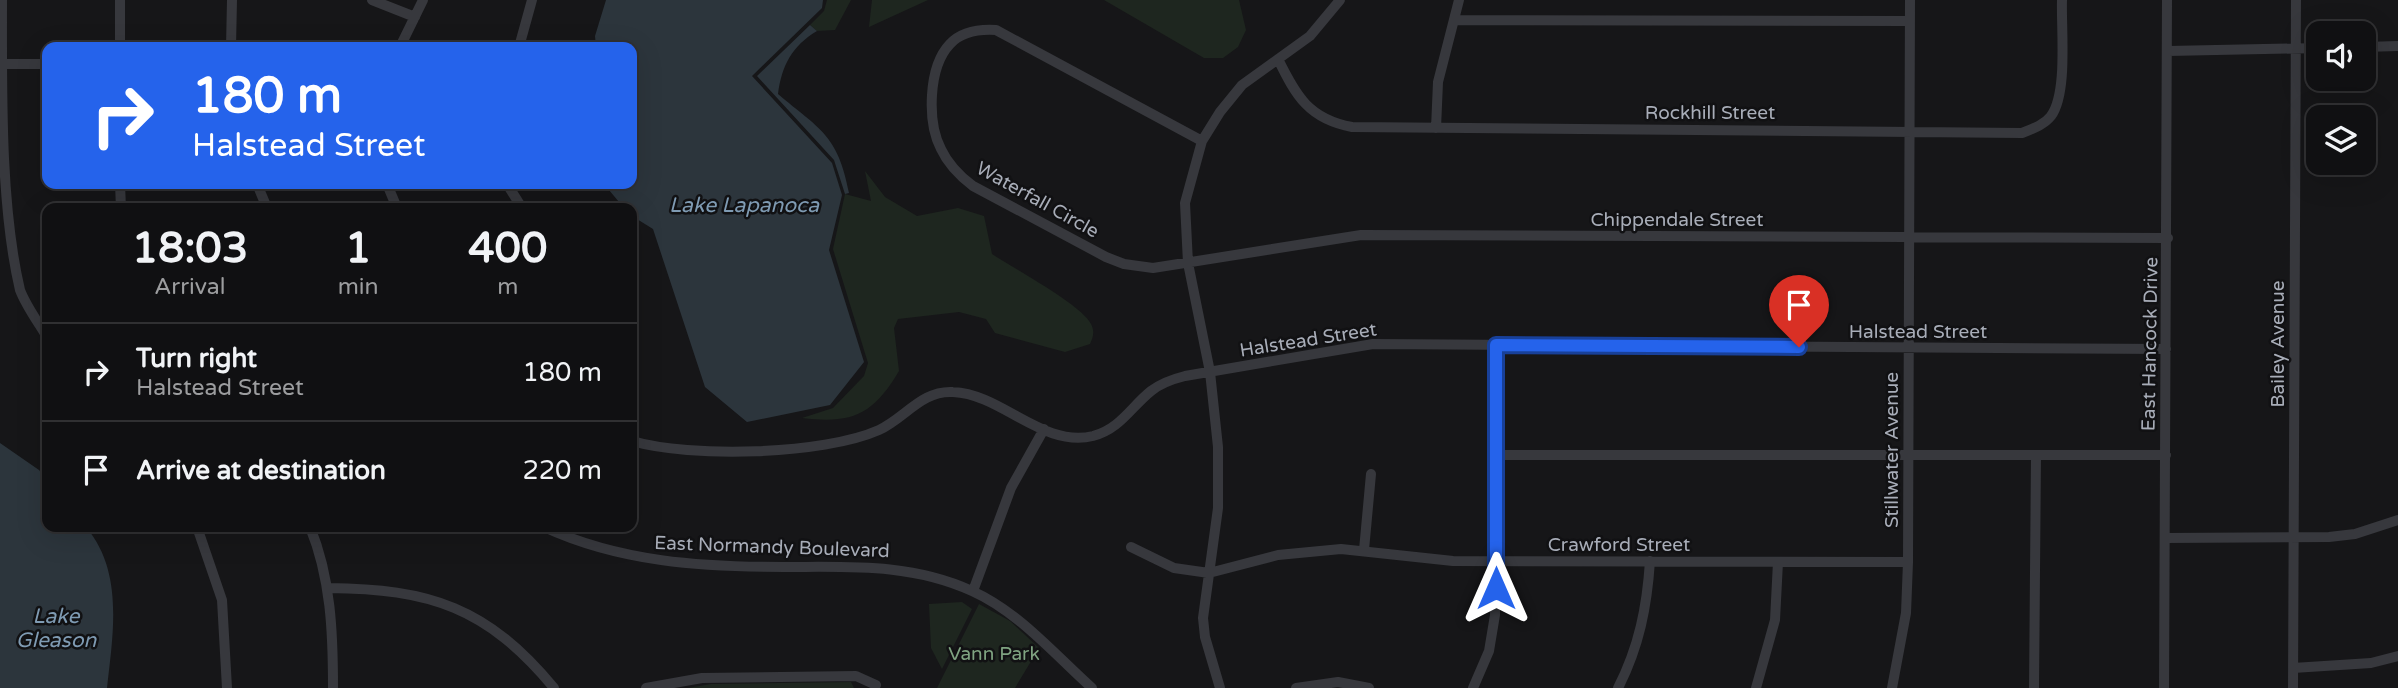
<!DOCTYPE html>
<style>
body{margin:0;font-family:"Varela Round",sans-serif;background:#1e1e20;color:#f1f3f6;height:100vh;display:flex;flex-direction:column;font-size:26px;white-space:nowrap}
*{box-sizing:border-box;margin:0}
p{font-size:23px;color:#9c9d9f}
.icon{flex:none;width:38px;height:38px;fill:none;stroke:currentColor;stroke-width:2;stroke-linecap:round;stroke-linejoin:round}
.map{position:relative;flex:1;overflow:hidden}
.panel{position:absolute;left:42px;top:203px;width:595px;height:329px;display:flex;flex-direction:column;background:#101012;border-radius:14px;box-shadow:0 7px 28px #0002,0 0 0 2px #303032}
.panel>*{flex:none}
.guide{position:absolute;left:42px;top:42px;width:595px;height:147px;border-radius:14px;box-shadow:0 7px 28px #0002,0 0 0 2px #303032;background:#2563eb;color:#fff;overflow:hidden}
.buttons{position:absolute;left:2306px;top:21px;display:grid;gap:14px}
.buttons a{display:grid;place-items:center;width:70px;height:70px;border-radius:14px;background:#101012;box-shadow:0 7px 28px #0002,0 0 0 2px #303032;font-size:35px}
.pin{position:absolute;display:grid;place-items:center;width:60px;height:60px;color:#fff;margin:-72px -30px;border-radius:50% 50% 50% 0;rotate:-45deg;box-shadow:0 0 7px #0007}
.pin .icon{rotate:45deg}
.me{position:absolute;width:77px;margin:-38px;rotate:0deg;stroke-linejoin:round;filter:drop-shadow(0 0 5px #0008)}
.turn{display:flex;align-items:center;gap:24px;height:147px;padding:0 35px;font-size:32px}
.turn .icon{width:91px;height:91px;stroke-width:2.5}
.turn b{display:block;font-size:49px;line-height:60px}
.eta{display:flex;justify-content:space-evenly;align-items:center;height:119px;text-align:center}
.eta b{font-size:42px;font-weight:800;line-height:49px}
ul{padding:0;list-style:none}
li{display:flex;align-items:center;gap:21px;height:98px;padding:0 35px;border-top:2px solid #303032}
li div{flex:1}
li b{display:block;font-size:26px}
li em{font-style:normal}
.map>svg:first-child{display:block}
.green{fill:#1e261f}
.water{fill:#2c353c}
.lines{fill:none;stroke-linecap:round;stroke-linejoin:round}
.minor{stroke:#37383d;stroke-width:10}
.route-casing{stroke:#184099;stroke-width:18}
.route{stroke:#2563eb;stroke-width:12}
.labels{text-anchor:middle;stroke-width:5;stroke-linejoin:round;paint-order:stroke}
.street-label{font-size:19px;fill:#a8adb8;stroke:#111113}
.park-label{font-size:19px;fill:#7fa381;stroke:#111113}
.water-label{font-size:21px;font-style:italic;fill:#7f9bb3;stroke:#111113}
</style>
<div class="map">
<svg width="2398" height="688" viewBox="0 0 2398 688">
<rect width="100%" height="100%" fill="#161618"/>
<!-- green -->
<path class="green" d="M 827,0 L 851,0 L 835,30 L 817,31 L 810,25 L 824,11 Z
M 872,0 L 928,0 L 869,27 Z
M 1104,0 L 1239,0 L 1246,30 L 1238,47 L 1223,58 L 1204,58 Z
M 865,171 L 885,197 L 917,216 L 958,208 L 984,216 L 992,254 C 1013,268 1082,305 1091,324 C 1095,332 1093,337 1090,344 L 1065,352 L 995,333 L 986,319 L 959,312 L 898,319 L 894,328 L 899,371 C 873,415 852,424 802,418 L 833,408 L 864,376 L 868,363 L 833,249 L 845,194 L 871,201 Z
M 962,602 L 972,609 L 942,669 L 931,648 L 929,604 Z
M 979,604 L 1010,621 L 1039,648 L 1015,688 L 937,688 Z
M 851,682 L 854,688 L 688,688 L 711,684 Z"/>
<!-- water -->
<path class="water" d="M 606,0 L 823,0 L 822,8 L 752,76 L 832,163 L 842,195 L 829,250 L 864,362 L 830,405 L 747,422 L 705,387 L 653,229 L 632,216 L 632,208 L 624,208 L 604,184 L 632,184 L 632,47 L 596,47 L 595,36 Z
M 810,25 L 817,31 C 792,46 782,65 778,94 C 819,129 838,134 849,193 L 845,194 L 834,160 L 757,76 Z
M 0,443 L 39,470 L 47,480 L 47,527 L 86,527 C 124,572 113,634 107,688 L 0,688 Z"/>
<g class="lines">
<!-- minor -->
<path class="minor" d="M 2,0 C 2,90 0,205 20,290 C 26,306 38,322 47,337
M 120,0 L 120,47
M 372,0 L 415,17
M 1454,20 L 1910,21
M 231,47 L 232,0
M 400,47 L 423,0
M 519,47 L 532,0
M 2364,47 L 2398,46
M 2168,51 L 2319,48
M 1278,59 C 1296,96 1309,119 1352,127 L 2022,133 C 2032,129 2044,125 2051,116 C 2068,93 2061,29 2062,0
M 0,64 L 47,64
M 1436,128 L 1438,82 L 1459,0
M 1202,141 L 996,30 C 979,29 962,31 950,44 C 928,67 927,122 941,149 C 948,164 961,177 973,186 L 1106,257 L 1124,264 L 1153,268 L 1361,235 L 2168,238
M 120,184 L 121,208
M 257,184 L 267,208
M 387,184 L 397,208
M 507,184 L 522,208
M 632,441 C 690,458 823,455 879,430 C 905,418 922,390 953,392 C 1002,394 1042,448 1093,436 C 1120,429 1131,407 1151,391 C 1161,383 1173,379 1185,376 L 1373,344 L 2166,349
M 1496,455 L 2166,455
M 197,527 L 222,600 L 227,688
M 310,527 C 331,578 333,633 333,688
M 544,527 C 620,562 701,567 784,567 C 849,567 911,563 972,591 C 1019,612 1055,655 1092,688
M 2165,538 L 2329,537 L 2355,534 L 2398,520
M 1131,547 L 1174,568 L 1209,573 L 1278,555 L 1341,549 L 1453,561 L 1908,562
M 1364,550 L 1371,474
M 328,588 C 430,589 487,607 554,688
M 973,591 L 1011,488 L 1044,429
M 2293,668 L 2371,663 L 2398,656
M 646,688 L 702,678 L 856,676 L 876,685
M 1220,688 L 1205,637 L 1203,618 L 1218,508 L 1218,447 L 1210,372 L 1188,263 L 1185,203 L 1202,141 L 1220,112 L 1242,85 L 1310,36 L 1340,0
M 1296,688 L 1338,682 L 1369,688
M 1473,688 L 1489,651 L 1495,615 L 1496,345
M 1618,688 C 1639,647 1647,607 1650,561
M 1756,688 L 1775,620 L 1778,562
M 1892,688 L 1906,613 L 1908,562 L 1910,0
M 2034,688 L 2036,455
M 2164,688 L 2167,0
M 2293,688 L 2296,0"/>
</g>
<g class="lines">
<!-- route casing -->
<g class="route-casing">
<path id="route" d="M 1496,588 L 1496,345 L 1799,347"/>
</g>
<!-- route -->
<use href="#route" class="route"/>
</g>
<g class="labels">
<!-- street labels -->
<g class="street-label">
<text x="1710" y="119">Rockhill Street</text>
<text transform="translate(1038 199) rotate(29)" y="7">Waterfall Circle</text>
<text x="1677" y="226">Chippendale Street</text>
<text x="1918" y="338">Halstead Street</text>
<text transform="translate(1308 339) rotate(-9)" y="7">Halstead Street</text>
<text transform="translate(2149 344) rotate(-89)" y="7">East Hancock Drive</text>
<text transform="translate(2277 344) rotate(-90)" y="7">Bailey Avenue</text>
<text transform="translate(1891 450) rotate(-90)" y="7">Stillwater Avenue</text>
<text x="1619" y="551">Crawford Street</text>
<text transform="translate(772 546) rotate(2)" y="7">East Normandy Boulevard</text>
</g>
<!-- park labels -->
<g class="park-label">
<text x="994" y="660">Vann Park</text>
</g>
<!-- water labels -->
<g class="water-label">
<text x="744" y="212">Lake Lapanoca</text>
<text x="56" y="623">Lake<tspan x="56" dy="24">Gleason</tspan></text>
</g>
</g>
</svg>
<div class="buttons">
<a><svg class="icon" aria-label="sound" viewBox="0 0 24 24"><path d="M4 9h4l5-4v14l-5-4H4zM17 9q2 3 0 6"/></svg></a>
<a><svg class="icon" aria-label="layers" viewBox="0 0 24 24"><path d="M12 4l9 5-9 5-9-5zM3 14l9 5 9-5"/></svg></a>
</div>
<div class="pin" style="left:1799px;top:347px;background:#d93025"><svg class="icon" aria-label="arrive" viewBox="0 0 24 24"><path d="M6 21V4h12l-3 4 3 4H6"/></svg></div>
<svg class="me" style="left:1496px;top:588px" viewBox="-20 -20 40 40"><path d="M0-17L14 15 0 8-14 15z" fill="#2563eb" stroke="#fff" stroke-width="4"/></svg>
<div class="guide">
<div class="turn"><svg class="icon" aria-label="right" viewBox="0 0 24 24"><path d="M7 20v-9h11M14 6l5 5-5 5"/></svg><div><b>180 m</b>Halstead Street</div></div>
</div>
<section class="panel">
<div class="eta">
<div><b>18:03</b><p>Arrival</p></div>
<div><b>1</b><p>min</p></div>
<div><b>400</b><p>m</p></div>
</div>
<ul>
<li><svg class="icon" aria-label="right" viewBox="0 0 24 24"><path d="M7 20v-9h11M14 6l5 5-5 5"/></svg><div><b>Turn right</b><p>Halstead Street</p></div><em>180 m</em></li>
<li><svg class="icon" aria-label="arrive" viewBox="0 0 24 24"><path d="M6 21V4h12l-3 4 3 4H6"/></svg><div><b>Arrive at destination</b></div><em>220 m</em></li>
</ul>
</section>
</div>
